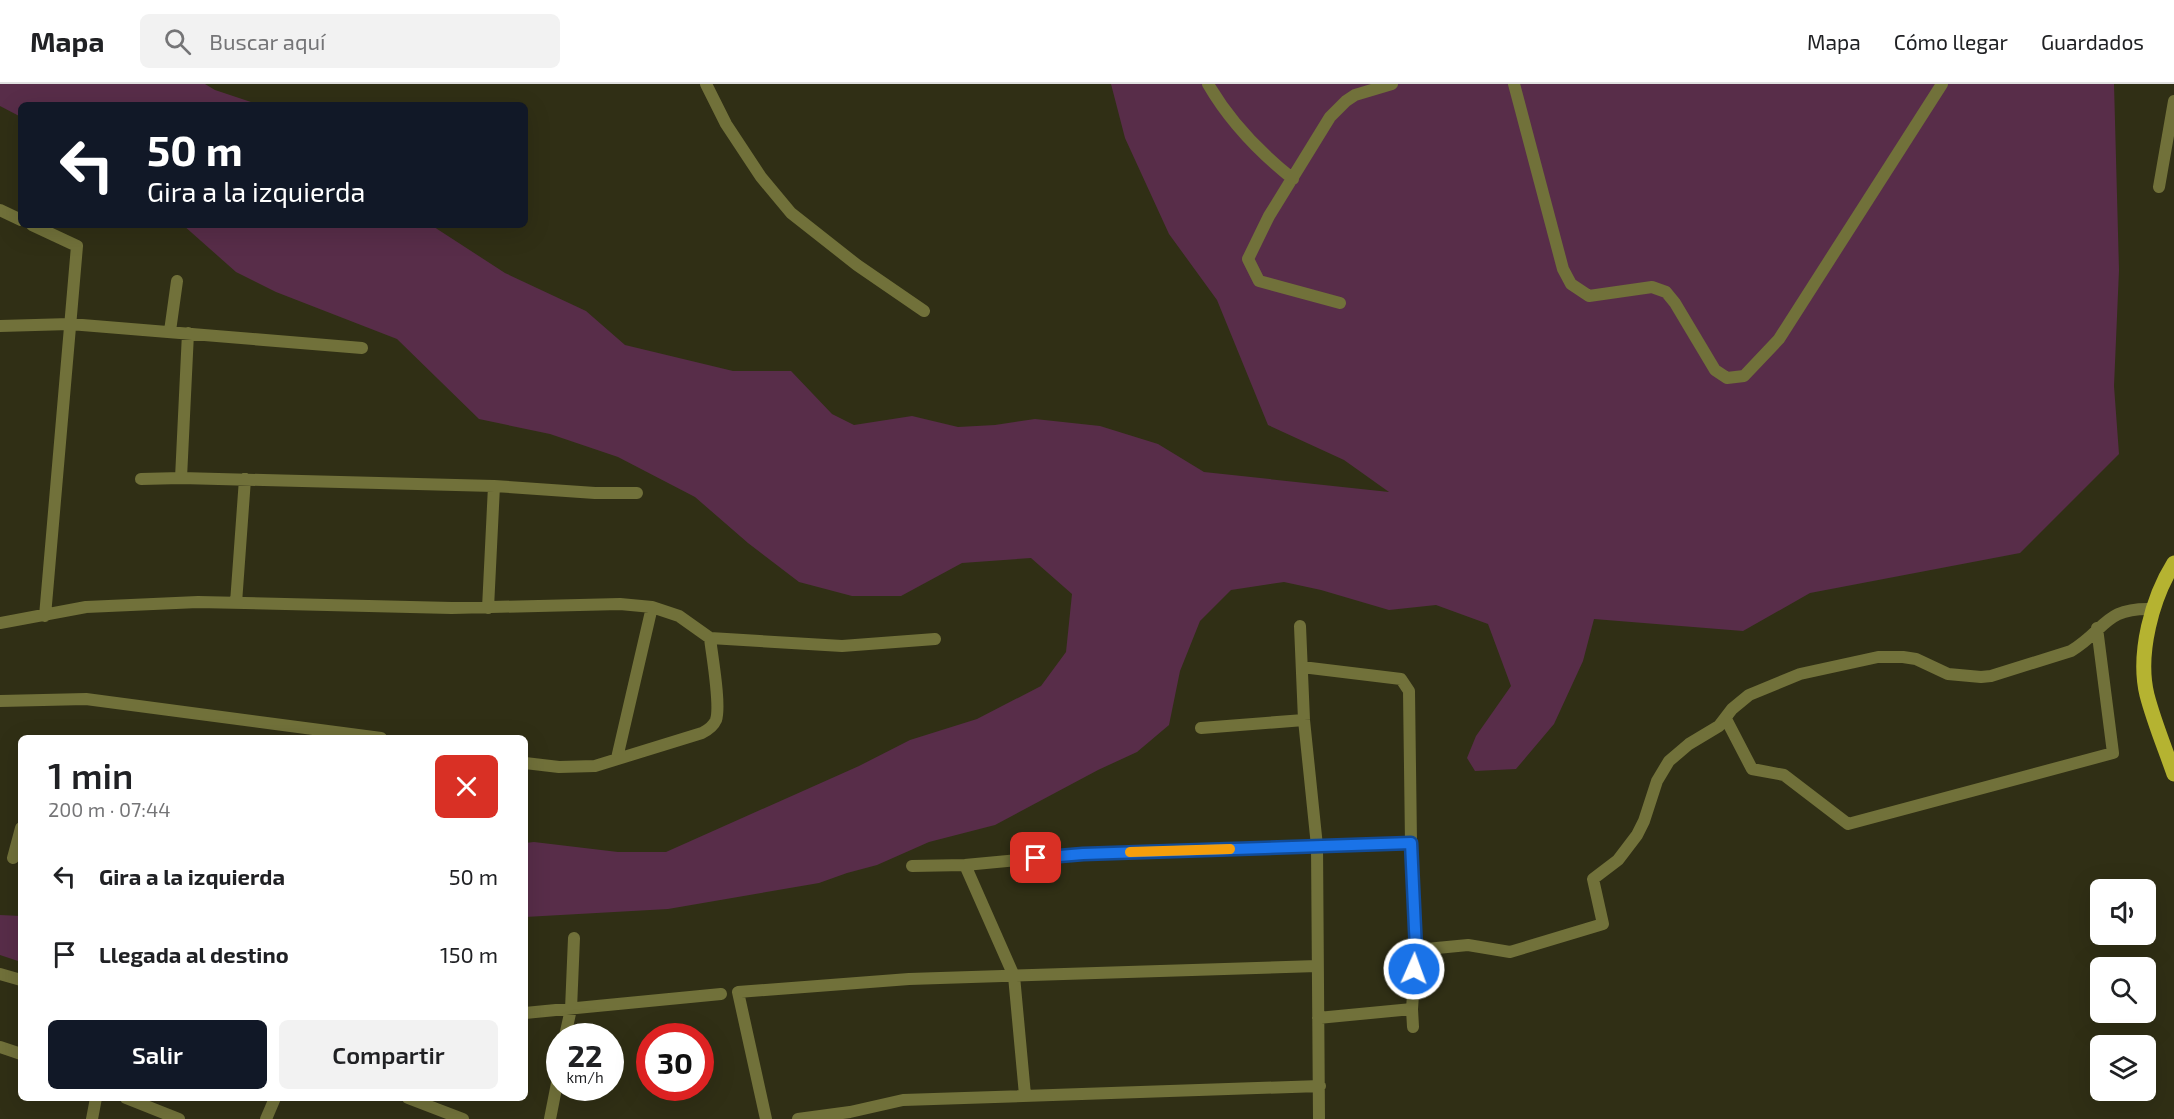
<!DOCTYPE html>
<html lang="es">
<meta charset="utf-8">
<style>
body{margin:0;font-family:"Exo 2",sans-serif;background:#f2f2f2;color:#202124;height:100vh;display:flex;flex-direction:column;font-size:22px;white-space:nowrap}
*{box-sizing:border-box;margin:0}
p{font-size:20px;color:#757577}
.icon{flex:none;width:33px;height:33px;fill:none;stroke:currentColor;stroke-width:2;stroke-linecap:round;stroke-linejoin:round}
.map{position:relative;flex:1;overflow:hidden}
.details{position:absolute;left:18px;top:651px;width:510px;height:366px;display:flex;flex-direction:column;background:#fff;border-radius:9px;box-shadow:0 6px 24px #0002}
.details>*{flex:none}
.guide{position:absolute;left:18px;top:18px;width:510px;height:126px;border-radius:9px;box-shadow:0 6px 24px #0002;background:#111827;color:#fff;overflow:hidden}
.controls{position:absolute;left:2090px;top:795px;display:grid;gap:12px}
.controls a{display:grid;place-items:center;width:66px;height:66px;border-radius:9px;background:#fff;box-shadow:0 6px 24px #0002;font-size:30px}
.speed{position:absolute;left:546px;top:939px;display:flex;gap:12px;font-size:30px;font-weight:700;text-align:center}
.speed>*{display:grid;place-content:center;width:78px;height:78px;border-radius:50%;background:#fff;box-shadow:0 6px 24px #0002;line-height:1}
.speed small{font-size:15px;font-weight:400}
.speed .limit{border:9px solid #d22;background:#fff;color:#111}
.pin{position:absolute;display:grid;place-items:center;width:51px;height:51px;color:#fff;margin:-26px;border-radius:12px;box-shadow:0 3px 9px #0006}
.me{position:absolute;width:66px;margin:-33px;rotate:2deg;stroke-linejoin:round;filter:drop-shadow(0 0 4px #0008)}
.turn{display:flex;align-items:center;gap:21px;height:126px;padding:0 30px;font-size:27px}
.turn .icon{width:78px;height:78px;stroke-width:2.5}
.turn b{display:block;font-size:42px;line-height:51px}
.round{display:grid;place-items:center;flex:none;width:63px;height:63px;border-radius:9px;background:#f2f2f2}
.overview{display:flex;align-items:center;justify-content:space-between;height:102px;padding:0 30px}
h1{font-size:36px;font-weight:600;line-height:45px}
.action{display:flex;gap:12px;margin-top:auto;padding:12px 30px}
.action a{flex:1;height:69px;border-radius:9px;background:#111827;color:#fff;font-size:24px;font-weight:600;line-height:69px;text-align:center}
.action a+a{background:#f2f2f2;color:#202124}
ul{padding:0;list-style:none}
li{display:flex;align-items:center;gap:18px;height:78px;padding:0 30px}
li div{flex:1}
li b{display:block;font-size:22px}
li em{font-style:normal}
header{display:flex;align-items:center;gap:36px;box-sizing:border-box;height:84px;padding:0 30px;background:#fff;border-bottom:2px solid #e0e0e0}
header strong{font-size:28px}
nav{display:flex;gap:33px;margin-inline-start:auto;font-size:21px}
.search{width:420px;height:54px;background:#f2f2f2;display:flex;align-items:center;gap:15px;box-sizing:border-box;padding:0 21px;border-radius:9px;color:#757577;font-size:22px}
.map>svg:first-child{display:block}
.green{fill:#582d49}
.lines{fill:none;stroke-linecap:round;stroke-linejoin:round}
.minor{stroke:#71713a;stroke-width:12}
.primary{stroke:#b5b331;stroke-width:15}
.route-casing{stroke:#114b97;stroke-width:15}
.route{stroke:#1a73e8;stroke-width:10}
.slow{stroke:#f59e0b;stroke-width:10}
</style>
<header>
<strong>Mapa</strong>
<div class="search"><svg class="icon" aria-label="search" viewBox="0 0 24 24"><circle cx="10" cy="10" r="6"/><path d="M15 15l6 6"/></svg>Buscar aquí</div>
<nav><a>Mapa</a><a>Cómo llegar</a><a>Guardados</a></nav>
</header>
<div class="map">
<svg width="2174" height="1035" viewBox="0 0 2174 1035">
<rect width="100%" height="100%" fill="#302f15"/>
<!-- green -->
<path class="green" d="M 0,0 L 205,0 L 215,6 L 251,18 L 256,21 L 21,21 L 21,33 L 0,22 Z
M 1111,0 L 2114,0 L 2119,186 L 2114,302 L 2119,370 L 2020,469 L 1810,509 L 1743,547 L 1594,535 L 1583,577 L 1554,640 L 1516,685 L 1475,687 L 1467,674 L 1476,652 L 1511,602 L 1488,540 L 1436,521 L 1389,526 L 1321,506 L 1284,498 L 1231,506 L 1200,537 L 1180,587 L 1169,641 L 1137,668 L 1098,686 L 995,741 L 929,758 L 877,781 L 847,789 L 819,799 L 668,825 L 525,833 L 525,759 L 534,758 L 618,768 L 666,768 L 859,682 L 910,656 L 977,635 L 1041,602 L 1066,568 L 1072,510 L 1031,474 L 962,479 L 901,512 L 852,512 L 799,498 L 748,459 L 695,413 L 618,373 L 550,350 L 479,335 L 397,255 L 276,208 L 236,188 L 183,141 L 431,141 L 505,189 L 586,227 L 625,261 L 733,287 L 791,287 L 832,330 L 854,341 L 912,332 L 958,343 L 995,341 L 1035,335 L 1100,342 L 1158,360 L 1204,388 L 1389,408 L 1344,376 L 1268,341 L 1217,216 L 1169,150 L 1125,54 Z
M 0,831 L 21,832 L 21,878 L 0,871 Z"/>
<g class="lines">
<!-- minor -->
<path class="minor" d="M 706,0 L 726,40 L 761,93 L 791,129 L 857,181 L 924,227
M 1208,0 C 1230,38 1259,68 1293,95
M 1514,0 L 1563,185 L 1571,200 L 1589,212 L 1652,203 L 1666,208 L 1675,219 L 1715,286 L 1727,294 L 1744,292 L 1779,255 L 1942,0
M 2159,103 L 2174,17
M 0,126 L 21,136
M 32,141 L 77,162 L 45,532
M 1340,219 L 1259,197 L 1248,175 L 1269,132 L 1330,33 L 1346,17 L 1355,11 L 1392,0
M 0,242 L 70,240 L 362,264
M 170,247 L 177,197
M 181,394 L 188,249
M 141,395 L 181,394 L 494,402 L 595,409 L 637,409
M 236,519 L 245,395
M 488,524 L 494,402
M 0,539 L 86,523 L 198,518 L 452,524 L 620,520 L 652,523 L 679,532 L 710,554 L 842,562 L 935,555
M 1300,542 L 1304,636 L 1317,762 L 1319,1035
M 1302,583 L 1401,595 L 1409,607 L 1411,759 L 1416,866 L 1412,925 L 1413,943
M 0,617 L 86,615 L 381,654
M 1726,635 L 1752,685 L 1784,691 L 1848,740 L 2113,669 L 2097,544
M 1201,644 L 1304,636
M 617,674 L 652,523
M 525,679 L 559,683 L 595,682 L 702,649 C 708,646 713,643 716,636 C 721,621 712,572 710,554
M 13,774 L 21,744
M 965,781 L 1014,892 L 1025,1011
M 912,782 L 965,781 L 1083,770 L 1411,759
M 1416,866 L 1468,861 L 1510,868 L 1603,840 L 1593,795 L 1618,776 L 1637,751 L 1644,737 L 1657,697 L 1669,677 L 1689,660 L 1719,642 L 1732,625 L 1749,611 L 1800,590 L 1878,573 L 1903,573 L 1916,575 L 1948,590 L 1981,593 L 1991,592 L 2071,567 C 2106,546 2104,523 2153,525
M 0,890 L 21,896
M 525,929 L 721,910
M 1318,934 L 1412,925
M 565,952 L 571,925 L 574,854
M 0,963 L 21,970
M 126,1014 L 179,1035
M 408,1014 L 463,1035
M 92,1035 L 96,1014
M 266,1035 L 275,1014
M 550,1035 L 560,984
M 766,1035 L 738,908 L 909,895 L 1317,882
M 798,1035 L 850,1028 L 903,1016 L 1320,1002"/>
<!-- primary -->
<path class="primary" d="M 2174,479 C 2152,514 2137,570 2147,611 C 2154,638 2165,664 2174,690"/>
</g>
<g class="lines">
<!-- route casing -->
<g class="route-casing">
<path id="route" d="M 1036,774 L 1083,770 L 1411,759 L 1416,866 L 1414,885"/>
</g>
<!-- route -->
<use href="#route" class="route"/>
<!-- slow -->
<path class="slow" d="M 1130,768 L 1230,765"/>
</g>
</svg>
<div class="controls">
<a><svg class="icon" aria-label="sound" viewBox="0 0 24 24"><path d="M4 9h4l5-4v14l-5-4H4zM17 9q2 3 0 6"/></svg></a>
<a><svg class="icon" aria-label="search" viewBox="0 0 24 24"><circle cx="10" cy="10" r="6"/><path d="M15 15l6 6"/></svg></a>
<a><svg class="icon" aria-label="layers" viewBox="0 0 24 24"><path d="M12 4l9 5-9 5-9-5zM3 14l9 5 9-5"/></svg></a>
</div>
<div class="speed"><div>22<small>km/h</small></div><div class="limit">30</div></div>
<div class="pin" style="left:1036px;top:774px;background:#d93025"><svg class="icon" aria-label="arrive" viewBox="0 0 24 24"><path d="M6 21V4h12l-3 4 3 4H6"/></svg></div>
<svg class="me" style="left:1414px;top:885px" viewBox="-20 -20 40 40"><circle r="17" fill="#1a73e8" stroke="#fff" stroke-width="3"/><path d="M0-11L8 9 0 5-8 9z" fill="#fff"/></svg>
<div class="guide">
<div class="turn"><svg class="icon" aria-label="left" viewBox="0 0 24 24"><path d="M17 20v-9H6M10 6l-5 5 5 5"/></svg><div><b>50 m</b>Gira a la izquierda</div></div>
</div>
<section class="details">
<div class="overview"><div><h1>1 min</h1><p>200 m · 07:44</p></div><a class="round" style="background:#d93025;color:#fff"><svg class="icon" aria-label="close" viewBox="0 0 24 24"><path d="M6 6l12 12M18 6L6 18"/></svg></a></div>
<ul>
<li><svg class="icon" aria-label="left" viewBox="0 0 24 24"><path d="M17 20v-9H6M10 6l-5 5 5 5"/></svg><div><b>Gira a la izquierda</b></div><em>50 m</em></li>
<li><svg class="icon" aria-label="arrive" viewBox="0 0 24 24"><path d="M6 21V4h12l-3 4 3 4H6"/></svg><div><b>Llegada al destino</b></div><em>150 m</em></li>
</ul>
<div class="action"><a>Salir</a><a>Compartir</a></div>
</section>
</div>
